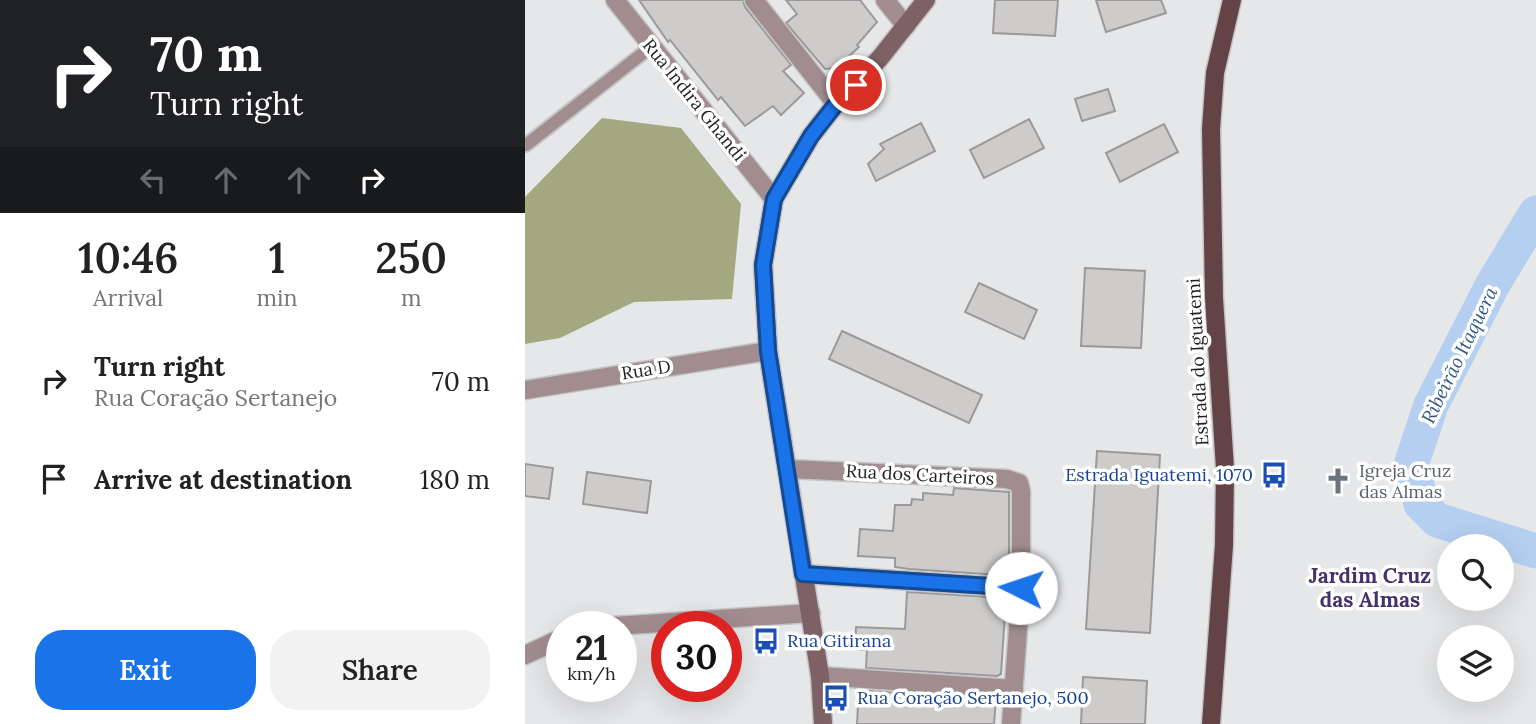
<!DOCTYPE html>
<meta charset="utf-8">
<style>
body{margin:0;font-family:Lora,serif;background:#f2f2f2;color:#222;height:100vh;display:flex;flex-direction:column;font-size:26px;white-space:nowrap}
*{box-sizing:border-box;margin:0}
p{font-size:23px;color:#767676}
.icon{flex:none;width:38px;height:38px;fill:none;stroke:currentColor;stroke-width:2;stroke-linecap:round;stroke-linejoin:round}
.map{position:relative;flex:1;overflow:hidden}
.details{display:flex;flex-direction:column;background:#fff;width:525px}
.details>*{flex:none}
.top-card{background:#202124;color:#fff;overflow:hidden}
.tools{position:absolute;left:912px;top:534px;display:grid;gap:14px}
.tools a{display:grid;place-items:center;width:77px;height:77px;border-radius:50%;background:#fff;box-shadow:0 7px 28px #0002;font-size:35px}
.speed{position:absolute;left:21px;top:611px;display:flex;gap:14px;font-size:35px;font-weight:700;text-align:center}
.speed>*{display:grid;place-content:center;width:91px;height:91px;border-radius:50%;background:#fff;box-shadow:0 7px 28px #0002;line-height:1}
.speed small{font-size:18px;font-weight:400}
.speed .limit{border:10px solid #d22;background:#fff;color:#111}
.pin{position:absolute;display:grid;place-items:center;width:60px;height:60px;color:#fff;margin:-30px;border:4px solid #fff;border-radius:50%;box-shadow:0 2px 7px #0007}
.me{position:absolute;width:77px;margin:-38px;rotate:274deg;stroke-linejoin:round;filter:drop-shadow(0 0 5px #0008)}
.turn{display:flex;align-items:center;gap:24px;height:147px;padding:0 35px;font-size:32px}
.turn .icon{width:91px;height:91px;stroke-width:2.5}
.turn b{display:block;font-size:49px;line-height:60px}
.lanes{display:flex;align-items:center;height:66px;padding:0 35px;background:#0003;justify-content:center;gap:35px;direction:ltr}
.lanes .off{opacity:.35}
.eta{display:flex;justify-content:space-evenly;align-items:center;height:119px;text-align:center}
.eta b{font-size:42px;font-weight:600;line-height:49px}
.action{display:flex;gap:14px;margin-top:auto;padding:14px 35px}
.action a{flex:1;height:80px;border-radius:28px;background:#1a73e8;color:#fff;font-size:28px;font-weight:600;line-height:80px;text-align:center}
.action a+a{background:#f2f2f2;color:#222}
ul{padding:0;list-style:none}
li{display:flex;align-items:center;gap:21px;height:98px;padding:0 35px}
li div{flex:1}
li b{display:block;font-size:26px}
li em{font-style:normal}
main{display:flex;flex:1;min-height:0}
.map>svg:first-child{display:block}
.forest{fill:#a4a881}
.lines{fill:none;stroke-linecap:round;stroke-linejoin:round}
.river{stroke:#b5cff0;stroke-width:35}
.building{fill:#cecccb;stroke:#9b9999;stroke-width:2}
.lane-casing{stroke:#c3c4c6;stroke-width:16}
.street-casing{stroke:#c3c4c6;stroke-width:21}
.secondary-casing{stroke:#c3c4c6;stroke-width:21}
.primary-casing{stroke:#c3c4c6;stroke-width:21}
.lane{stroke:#a18d8f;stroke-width:12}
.street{stroke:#a18d8f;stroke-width:18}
.secondary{stroke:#7e6165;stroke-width:18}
.primary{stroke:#644347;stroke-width:18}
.route-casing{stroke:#114b97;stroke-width:18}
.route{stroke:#1a73e8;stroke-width:12}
.labels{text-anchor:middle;stroke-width:7;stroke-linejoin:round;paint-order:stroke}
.street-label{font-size:18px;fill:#232324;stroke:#fff}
.worship-label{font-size:18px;fill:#5b616d;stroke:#fff;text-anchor:start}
.transit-label{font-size:18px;fill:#164399;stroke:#fff;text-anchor:start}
.water-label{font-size:19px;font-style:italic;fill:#355885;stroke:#fff}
.quarter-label{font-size:21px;font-weight:bold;fill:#45326d;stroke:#fff}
</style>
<main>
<section class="details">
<div class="top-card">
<div class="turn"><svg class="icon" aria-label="right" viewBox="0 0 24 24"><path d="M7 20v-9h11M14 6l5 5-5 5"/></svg><div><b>70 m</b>Turn right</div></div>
<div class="lanes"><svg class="icon off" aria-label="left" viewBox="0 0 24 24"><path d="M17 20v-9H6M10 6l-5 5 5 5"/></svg><svg class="icon off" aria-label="ahead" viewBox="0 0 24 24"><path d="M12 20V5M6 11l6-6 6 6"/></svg><svg class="icon off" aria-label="ahead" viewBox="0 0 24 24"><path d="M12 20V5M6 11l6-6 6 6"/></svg><svg class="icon" aria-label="right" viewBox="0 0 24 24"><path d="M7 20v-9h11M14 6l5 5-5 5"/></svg></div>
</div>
<div class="eta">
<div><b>10:46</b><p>Arrival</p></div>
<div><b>1</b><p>min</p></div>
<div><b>250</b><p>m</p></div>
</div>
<ul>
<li><svg class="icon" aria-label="right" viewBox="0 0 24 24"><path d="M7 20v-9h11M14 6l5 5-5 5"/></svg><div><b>Turn right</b><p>Rua Coração Sertanejo</p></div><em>70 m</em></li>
<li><svg class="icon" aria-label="arrive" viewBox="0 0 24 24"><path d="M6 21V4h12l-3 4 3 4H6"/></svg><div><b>Arrive at destination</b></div><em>180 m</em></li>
</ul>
<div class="action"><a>Exit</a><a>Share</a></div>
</section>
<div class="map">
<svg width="1011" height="724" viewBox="0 0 1011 724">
<rect width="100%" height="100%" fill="#e6e7e9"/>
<!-- forest -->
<path class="forest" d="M 77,118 L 156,128 L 216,204 L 207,299 L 109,302 L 35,338 L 0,344 L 0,197 Z"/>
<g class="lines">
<!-- river -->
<path class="river" d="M 1011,213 L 968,284 L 906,405 L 887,462 L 896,504 L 912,520 L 1011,551"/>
</g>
<!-- building -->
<path class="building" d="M 114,0 L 218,0 L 220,7 L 266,65 L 258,71 L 279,93 L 256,115 L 248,106 L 220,126 L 196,97 L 193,100 L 145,40 L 143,42 Z
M 261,0 L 335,0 L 352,22 L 332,45 L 334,47 L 311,68 L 300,69 L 261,23 L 272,14 Z
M 470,0 L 533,0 L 530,36 L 468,33 Z
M 571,0 L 636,0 L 641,13 L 581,32 Z
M 583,89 L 590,111 L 557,121 L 550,99 Z
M 504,119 L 519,148 L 459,178 L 445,150 Z
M 396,123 L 410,151 L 351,181 L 343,164 L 359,149 L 355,144 Z
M 639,124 L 653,152 L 595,182 L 581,153 Z
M 560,268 L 620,271 L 616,348 L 556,346 Z
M 454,283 L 512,310 L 499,339 L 440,312 Z
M 317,331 L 457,395 L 444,423 L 304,359 Z
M 572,451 L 635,455 L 625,633 L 561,629 Z
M 0,464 L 28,468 L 24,499 L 0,496 Z
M 62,472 L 126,481 L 122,513 L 58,504 Z
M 429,488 L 484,492 L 484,568 L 475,575 L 384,569 L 370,567 L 370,558 L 333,556 L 335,529 L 368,531 L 370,505 L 386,505 L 387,499 L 398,500 L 398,493 L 428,495 Z
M 382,592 L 481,598 L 476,674 L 472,676 L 341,668 L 342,650 L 330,649 L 331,627 L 380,629 Z
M 558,677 L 622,681 L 620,724 L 556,724 Z
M 345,691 L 471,699 L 469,724 L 332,724 L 333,705 L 344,705 Z"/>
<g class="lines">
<!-- lane casing -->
<g class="lane-casing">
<path id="lane" d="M 1,145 L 127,46"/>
</g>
<!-- street casing -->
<g class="street-casing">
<path id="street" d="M 90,0 L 249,199
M 229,0 L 311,104
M 360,0 L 381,26
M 0,390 L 243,351
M 263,469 L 482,479 L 494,483 L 496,491 L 496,588 L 486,724
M 278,574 L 496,588
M 89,626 L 286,613
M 0,655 L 37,638
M 295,676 L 489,689"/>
</g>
<!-- secondary casing -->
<g class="secondary-casing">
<path id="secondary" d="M 298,724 L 295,676 L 243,351 L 238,265 L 249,199 L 286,136 L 311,104 L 355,58 L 401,0"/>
</g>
<!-- primary casing -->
<g class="primary-casing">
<path id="primary" d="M 686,724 L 699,545 L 700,469 L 689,298 L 686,129 L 690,73 L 707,0"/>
</g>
<!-- lane -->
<use href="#lane" class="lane"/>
<!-- street -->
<use href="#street" class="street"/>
<!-- secondary -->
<use href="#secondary" class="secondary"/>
<!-- primary -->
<use href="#primary" class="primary"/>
</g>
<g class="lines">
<!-- route casing -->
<g class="route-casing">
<path id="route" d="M 331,85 L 311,104 L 286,136 L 249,199 L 238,265 L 243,351 L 278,574 L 496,588"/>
</g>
<!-- route -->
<use href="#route" class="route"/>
</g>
<!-- icons -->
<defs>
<g id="bus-bare" transform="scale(2.1)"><path d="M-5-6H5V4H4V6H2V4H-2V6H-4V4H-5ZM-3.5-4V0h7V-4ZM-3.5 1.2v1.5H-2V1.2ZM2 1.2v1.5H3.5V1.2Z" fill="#1a4fb4" stroke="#fff" stroke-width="2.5" paint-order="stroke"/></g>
<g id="church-bare" transform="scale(2.1)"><path d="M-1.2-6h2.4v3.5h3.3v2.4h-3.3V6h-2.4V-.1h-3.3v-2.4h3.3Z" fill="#6b7280" stroke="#fff" stroke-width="2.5" paint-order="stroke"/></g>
</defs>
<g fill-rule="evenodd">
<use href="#bus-bare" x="749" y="475"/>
<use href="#church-bare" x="813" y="481"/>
<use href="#bus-bare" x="241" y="641"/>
<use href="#bus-bare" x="311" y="698"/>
</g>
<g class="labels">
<!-- street labels -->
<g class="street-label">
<text transform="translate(169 100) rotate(51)" y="6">Rua Indira Ghandi</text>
<text transform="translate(673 362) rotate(-93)" y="6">Estrada do Iguatemi</text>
<text transform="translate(121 370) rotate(-9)" y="6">Rua D</text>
<text transform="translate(395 475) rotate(3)" y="6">Rua dos Carteiros</text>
</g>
<!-- worship labels -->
<g class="worship-label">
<text x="834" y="477">Igreja Cruz<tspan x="834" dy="21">das Almas</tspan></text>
</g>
<!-- transit labels -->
<g class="transit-label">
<text x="728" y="481" text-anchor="end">Estrada Iguatemi, 1070</text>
<text x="262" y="647">Rua Gitirana</text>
<text x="332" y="704">Rua Coração Sertanejo, 500</text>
</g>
<!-- water labels -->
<g class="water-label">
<text transform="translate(934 355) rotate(-64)" y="7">Ribeirão Itaquera</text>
</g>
<!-- quarter labels -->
<g class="quarter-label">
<text x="845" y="583">Jardim Cruz<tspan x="845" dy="24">das Almas</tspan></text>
</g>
</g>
</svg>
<div class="tools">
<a><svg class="icon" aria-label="search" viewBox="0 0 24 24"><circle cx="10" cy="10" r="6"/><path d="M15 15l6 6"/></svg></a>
<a><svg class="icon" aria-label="layers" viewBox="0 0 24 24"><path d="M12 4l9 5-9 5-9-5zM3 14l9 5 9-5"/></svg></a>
</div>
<div class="speed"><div>21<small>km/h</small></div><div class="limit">30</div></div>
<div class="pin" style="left:331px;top:85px;background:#d93025"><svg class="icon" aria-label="arrive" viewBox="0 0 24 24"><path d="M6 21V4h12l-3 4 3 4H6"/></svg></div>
<svg class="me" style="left:496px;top:588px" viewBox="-20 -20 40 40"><circle r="19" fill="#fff"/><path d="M0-13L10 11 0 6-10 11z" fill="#1a73e8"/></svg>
</div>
</main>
